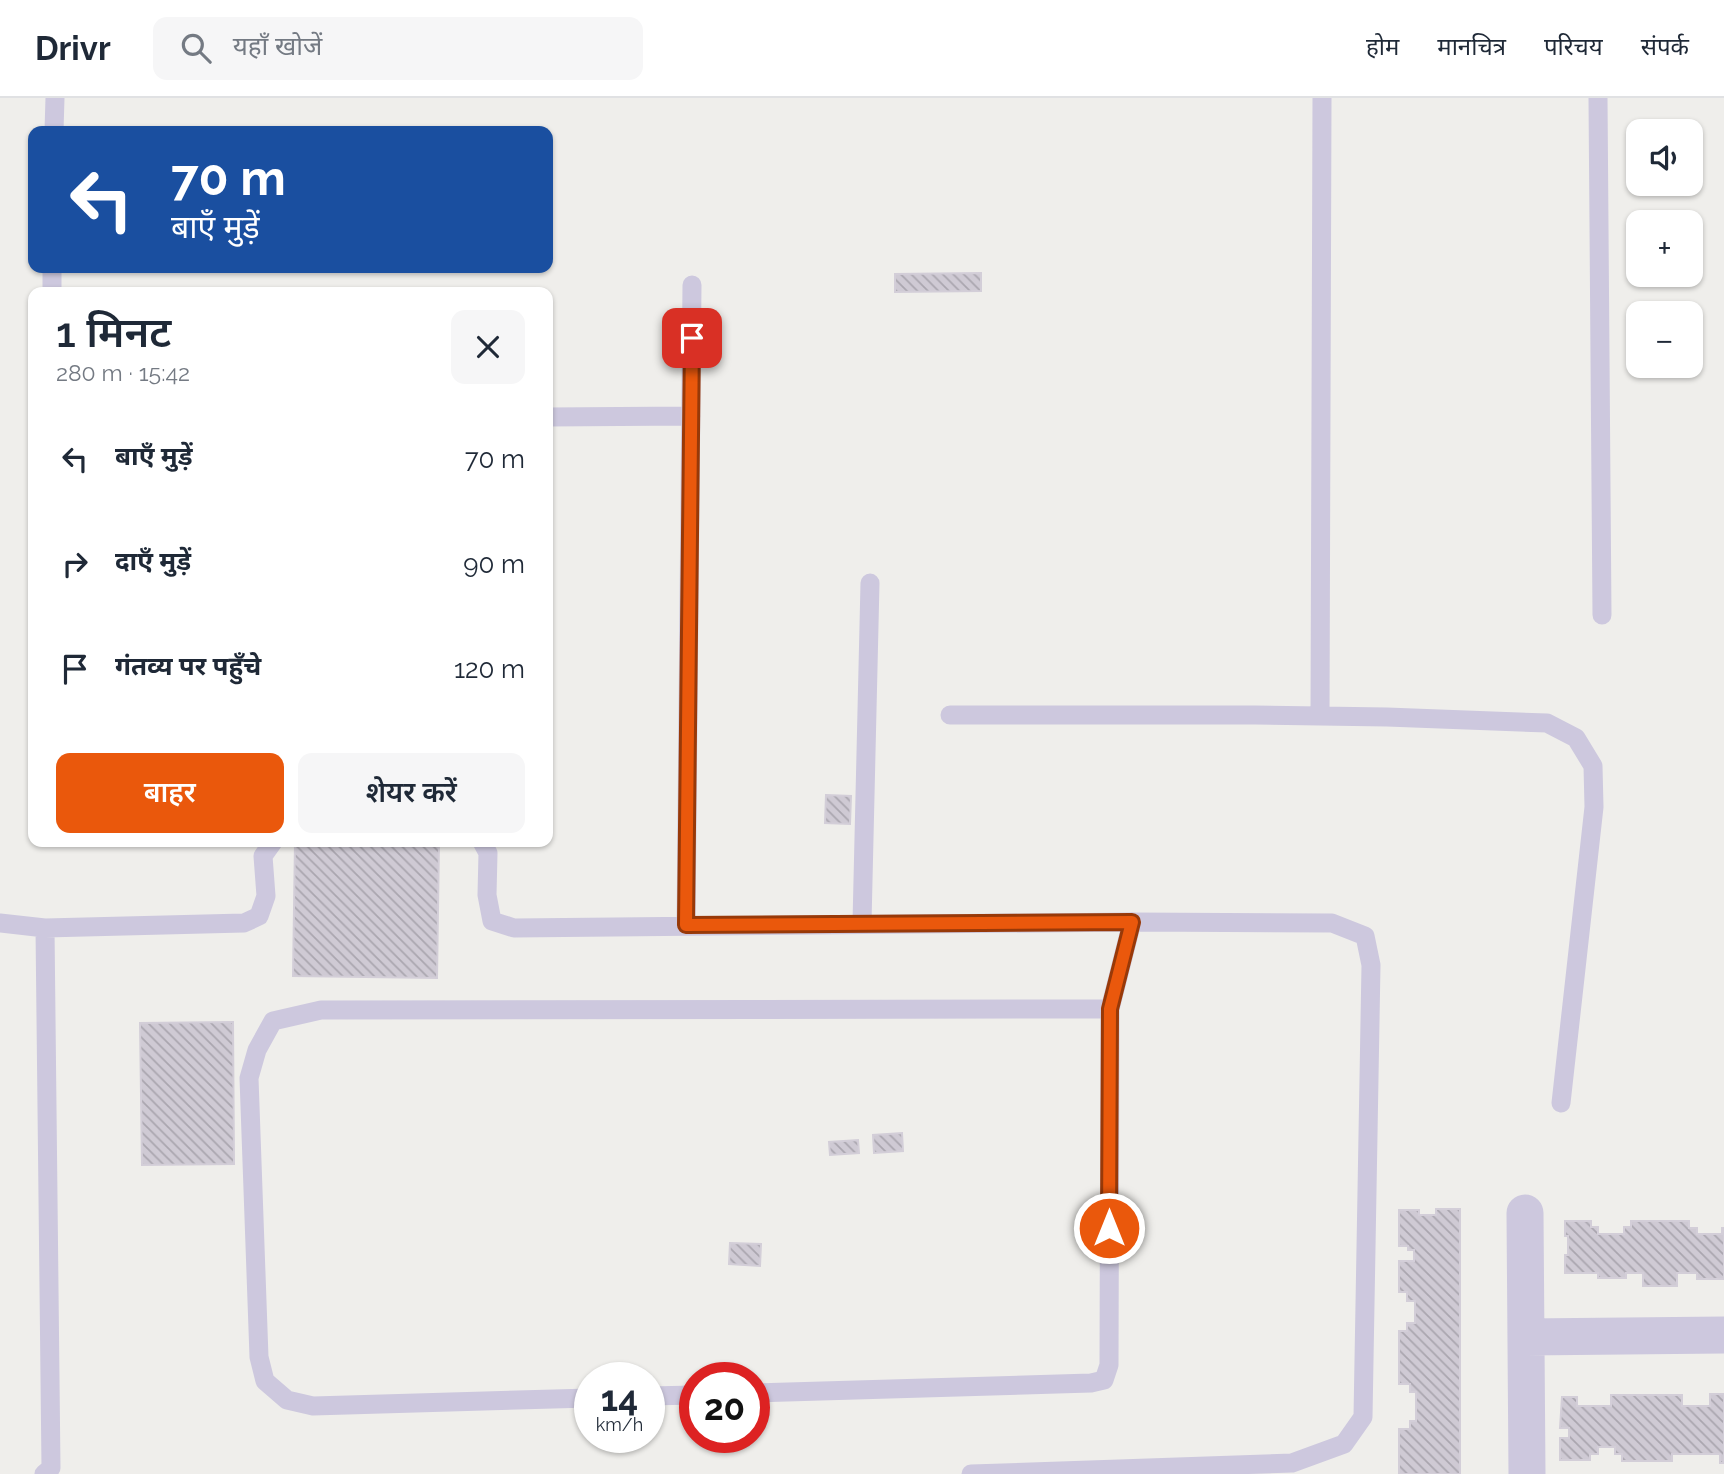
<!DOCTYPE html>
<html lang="hi">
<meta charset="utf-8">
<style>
body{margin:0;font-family:Raleway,"Noto Sans Devanagari",sans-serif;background:#f6f6f7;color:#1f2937;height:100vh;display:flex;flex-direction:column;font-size:26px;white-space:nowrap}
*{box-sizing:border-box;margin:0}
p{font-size:23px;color:#747a83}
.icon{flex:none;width:38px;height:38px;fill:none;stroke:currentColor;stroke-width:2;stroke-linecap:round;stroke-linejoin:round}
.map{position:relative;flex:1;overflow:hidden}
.panel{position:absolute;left:28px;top:189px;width:525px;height:560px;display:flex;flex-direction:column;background:#fff;border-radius:14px;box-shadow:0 2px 5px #0004}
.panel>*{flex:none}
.banner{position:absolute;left:28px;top:28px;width:525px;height:147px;border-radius:14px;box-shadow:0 2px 5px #0004;background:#1a4fa0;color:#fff;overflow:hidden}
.tools{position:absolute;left:1626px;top:21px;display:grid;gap:14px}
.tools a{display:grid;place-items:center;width:77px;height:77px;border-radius:14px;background:#fff;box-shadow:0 2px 5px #0004;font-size:35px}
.speed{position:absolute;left:574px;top:1264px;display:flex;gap:14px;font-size:35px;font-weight:700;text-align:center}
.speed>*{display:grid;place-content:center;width:91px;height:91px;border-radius:50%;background:#fff;box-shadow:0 2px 5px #0004;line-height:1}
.speed small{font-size:18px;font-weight:400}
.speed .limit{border:10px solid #d22;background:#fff;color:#111}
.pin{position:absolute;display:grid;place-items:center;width:60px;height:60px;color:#fff;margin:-30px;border-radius:14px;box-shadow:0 4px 10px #0006}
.me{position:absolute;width:77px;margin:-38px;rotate:0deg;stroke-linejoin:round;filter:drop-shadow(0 0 5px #0008)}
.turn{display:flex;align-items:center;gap:24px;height:147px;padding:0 28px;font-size:32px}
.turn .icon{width:91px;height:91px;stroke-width:2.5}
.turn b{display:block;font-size:49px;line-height:60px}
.round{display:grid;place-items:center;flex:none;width:74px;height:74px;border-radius:14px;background:#f6f6f7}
.overview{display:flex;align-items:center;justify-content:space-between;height:119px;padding:0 28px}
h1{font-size:42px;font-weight:600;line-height:52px}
.button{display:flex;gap:14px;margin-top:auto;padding:14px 28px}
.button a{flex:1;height:80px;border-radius:14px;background:#ea580c;color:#fff;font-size:28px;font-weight:600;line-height:80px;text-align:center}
.button a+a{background:#f6f6f7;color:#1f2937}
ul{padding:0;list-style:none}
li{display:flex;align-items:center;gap:21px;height:105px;padding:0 28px}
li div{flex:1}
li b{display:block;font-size:26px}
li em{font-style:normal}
header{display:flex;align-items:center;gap:42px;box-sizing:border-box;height:98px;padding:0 35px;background:#fff;border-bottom:2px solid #e0e1e3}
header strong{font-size:33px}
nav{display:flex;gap:38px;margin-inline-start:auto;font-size:24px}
.search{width:490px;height:63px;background:#f6f6f7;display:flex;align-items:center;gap:18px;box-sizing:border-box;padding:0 24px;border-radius:14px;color:#747a83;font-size:26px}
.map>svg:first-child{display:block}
.building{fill:url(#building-back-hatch);stroke:#d3ced8;stroke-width:2}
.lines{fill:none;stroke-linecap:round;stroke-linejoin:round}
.lane{stroke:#cdc8de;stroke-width:19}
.street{stroke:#cdc8de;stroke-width:37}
.route-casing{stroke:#983908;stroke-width:18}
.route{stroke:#ea580c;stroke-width:12}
</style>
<header>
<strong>Drivr</strong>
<div class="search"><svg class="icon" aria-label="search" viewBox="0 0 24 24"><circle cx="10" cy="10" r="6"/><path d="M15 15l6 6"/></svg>यहाँ खोजें</div>
<nav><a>होम</a><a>मानचित्र</a><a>परिचय</a><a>संपर्क</a></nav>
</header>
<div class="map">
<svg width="1724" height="1376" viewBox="0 0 1724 1376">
<defs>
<pattern id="building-back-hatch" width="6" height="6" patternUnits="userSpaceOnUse" patternTransform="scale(1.75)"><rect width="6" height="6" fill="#cfcad4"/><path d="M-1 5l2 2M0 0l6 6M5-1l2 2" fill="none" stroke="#aaa6af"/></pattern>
</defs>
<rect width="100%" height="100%" fill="#efeeeb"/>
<!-- building -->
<path class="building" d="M 981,175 L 981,193 L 895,194 L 895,176 Z
M 826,697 L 851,698 L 850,726 L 825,725 Z
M 295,744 L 439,744 L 437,880 L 293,878 Z
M 233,924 L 234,1066 L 142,1067 L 140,925 Z
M 902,1035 L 903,1053 L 874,1055 L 873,1037 Z
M 858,1042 L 859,1055 L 830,1057 L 829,1044 Z
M 1436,1111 L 1460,1111 L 1460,1376 L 1399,1376 L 1399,1331 L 1410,1331 L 1410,1323 L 1416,1323 L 1416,1294 L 1410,1294 L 1410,1286 L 1399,1286 L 1399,1233 L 1407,1233 L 1407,1225 L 1415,1225 L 1415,1203 L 1407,1203 L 1407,1194 L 1399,1194 L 1399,1163 L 1414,1163 L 1414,1152 L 1408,1152 L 1408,1148 L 1399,1148 L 1399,1112 L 1419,1112 L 1419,1117 L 1436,1117 Z
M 1565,1123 L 1591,1123 L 1591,1129 L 1598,1129 L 1598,1136 L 1624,1136 L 1624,1129 L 1631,1129 L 1631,1123 L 1689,1123 L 1689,1130 L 1697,1130 L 1697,1136 L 1722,1136 L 1722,1130 L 1724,1130 L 1724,1181 L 1697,1181 L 1697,1175 L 1677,1175 L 1677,1188 L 1643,1188 L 1643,1175 L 1626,1175 L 1626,1180 L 1598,1180 L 1598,1175 L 1565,1175 L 1565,1157 L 1568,1157 L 1568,1138 L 1565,1138 Z
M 730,1145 L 761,1146 L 760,1168 L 729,1166 Z
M 1710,1296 L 1724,1296 L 1724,1365 L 1720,1365 L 1720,1356 L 1672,1356 L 1672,1363 L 1622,1363 L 1622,1356 L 1615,1356 L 1615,1349 L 1598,1349 L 1598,1356 L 1590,1356 L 1590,1362 L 1560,1362 L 1560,1340 L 1569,1340 L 1569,1330 L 1560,1330 L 1562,1299 L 1577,1299 L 1577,1308 L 1611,1308 L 1611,1297 L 1682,1297 L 1682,1308 L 1710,1308 Z"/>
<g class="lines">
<!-- lane -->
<path class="lane" d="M 1598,0 L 1602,517
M 54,33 L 55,0
M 52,194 L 52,170
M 548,319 L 691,318
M 950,617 L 1255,617 L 1387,619 L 1547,625 L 1576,640 L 1593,668 L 1594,709 L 1561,1005
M 1320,618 L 1322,0
M 482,744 L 488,755 L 487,797 L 492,823 L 514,830 L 1132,824 L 1332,825 L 1365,838 L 1371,867 L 1363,1319 L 1344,1346 L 1292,1365 L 971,1376
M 0,825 L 45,830 L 51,1370 L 44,1376
M 862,825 L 870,485
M 686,827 L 692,187
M 45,830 L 244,825 L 259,818 L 266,798 L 263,758 L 273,744
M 754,1295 L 1091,1285 L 1104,1282 L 1109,1267 L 1110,911 L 1132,824
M 649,1298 L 695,1297
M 590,1300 L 313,1308 L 287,1302 L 265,1283 L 259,1259 L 249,980 L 257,952 L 273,923 L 321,912 L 1110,911"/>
<!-- street -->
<path class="street" d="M 1525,1115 L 1527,1376
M 1526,1239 L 1724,1237"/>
</g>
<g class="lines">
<!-- route casing -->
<g class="route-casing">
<path id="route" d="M 692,240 L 686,827 L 1132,824 L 1110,911 L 1109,1130"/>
</g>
<!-- route -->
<use href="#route" class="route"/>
</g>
</svg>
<div class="tools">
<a><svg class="icon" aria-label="sound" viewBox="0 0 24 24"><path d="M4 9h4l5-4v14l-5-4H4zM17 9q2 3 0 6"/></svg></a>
<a>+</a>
<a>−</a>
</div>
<div class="speed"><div>14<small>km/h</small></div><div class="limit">20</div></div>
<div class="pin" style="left:692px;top:240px;background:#d93025"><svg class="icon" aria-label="arrive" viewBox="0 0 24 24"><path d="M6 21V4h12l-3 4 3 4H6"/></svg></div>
<svg class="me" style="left:1109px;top:1130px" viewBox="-20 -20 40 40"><circle r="17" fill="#ea580c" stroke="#fff" stroke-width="3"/><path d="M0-11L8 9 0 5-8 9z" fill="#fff"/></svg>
<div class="banner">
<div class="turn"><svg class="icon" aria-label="left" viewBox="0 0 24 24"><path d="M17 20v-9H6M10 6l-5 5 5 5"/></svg><div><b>70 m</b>बाएँ मुड़ें</div></div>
</div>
<section class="panel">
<div class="overview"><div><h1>1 मिनट</h1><p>280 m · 15:42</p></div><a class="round"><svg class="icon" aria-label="close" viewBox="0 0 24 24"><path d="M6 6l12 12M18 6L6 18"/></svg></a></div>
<ul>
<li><svg class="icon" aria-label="left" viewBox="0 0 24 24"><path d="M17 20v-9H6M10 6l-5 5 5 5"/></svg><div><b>बाएँ मुड़ें</b></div><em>70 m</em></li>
<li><svg class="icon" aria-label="right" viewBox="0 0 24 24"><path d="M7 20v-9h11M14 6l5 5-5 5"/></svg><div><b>दाएँ मुड़ें</b></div><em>90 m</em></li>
<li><svg class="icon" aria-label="arrive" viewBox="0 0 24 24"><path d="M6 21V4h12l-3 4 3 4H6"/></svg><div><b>गंतव्य पर पहुँचे</b></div><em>120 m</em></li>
</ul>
<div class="button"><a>बाहर</a><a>शेयर करें</a></div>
</section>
</div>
